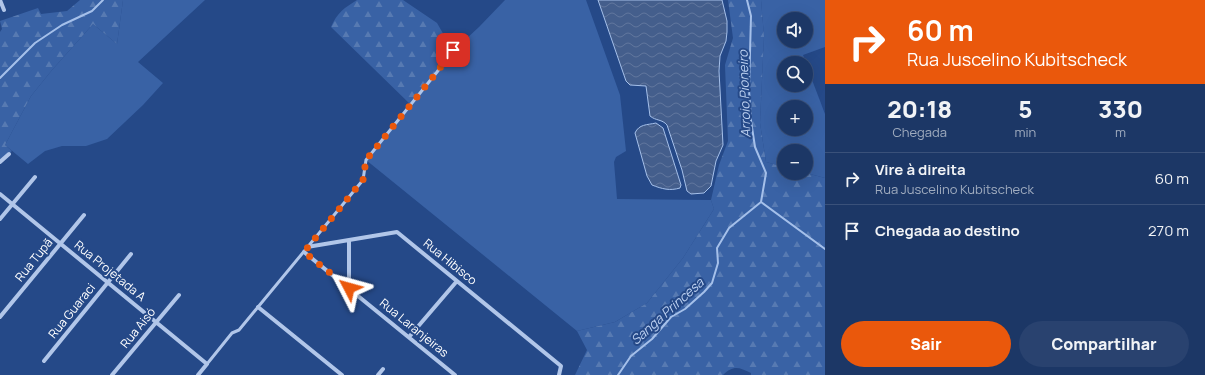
<!DOCTYPE html>
<html lang="pt">
<meta charset="utf-8">
<style>
body{margin:0;font-family:Manrope,sans-serif;background:#29426f;color:#f1f3f6;height:100vh;display:flex;flex-direction:column;font-size:15px;white-space:nowrap}
*{box-sizing:border-box;margin:0}
p{font-size:13px;color:#a0acbf}
.icon{flex:none;width:22px;height:22px;fill:none;stroke:currentColor;stroke-width:2;stroke-linecap:round;stroke-linejoin:round}
.map{position:relative;flex:1;overflow:hidden}
.drawer{display:flex;flex-direction:column;background:#1c3766;width:380px}
.drawer>*{flex:none}
.banner{background:#ea580c;color:#fff;overflow:hidden}
.tools{position:absolute;left:777px;top:12px;display:grid;gap:8px}
.tools a{display:grid;place-items:center;width:36px;height:36px;border-radius:50%;background:#1c3766;box-shadow:0 4px 16px #0002,0 0 0 1px #3a517a;font-size:20px}
.pin{position:absolute;display:grid;place-items:center;width:34px;height:34px;color:#fff;margin:-17px;border-radius:8px;box-shadow:0 2px 6px #0006}
.me{position:absolute;width:44px;margin:-22px;rotate:309deg;stroke-linejoin:round;filter:drop-shadow(0 0 3px #0008)}
.turn{display:flex;align-items:center;gap:14px;height:84px;padding:0 16px;font-size:18px}
.turn .icon{width:52px;height:52px;stroke-width:2.5}
.turn b{display:block;font-size:28px;line-height:34px}
.eta{display:flex;justify-content:space-evenly;align-items:center;height:68px;text-align:center}
.eta b{font-size:24px;font-weight:800;line-height:28px}
.primary-button{display:flex;gap:8px;margin-top:auto;padding:8px 16px}
.primary-button a{flex:1;height:46px;border-radius:24px;background:#ea580c;color:#fff;font-size:16px;font-weight:800;line-height:46px;text-align:center}
.primary-button a+a{background:#29426f;color:#f1f3f6}
ul{padding:0;list-style:none}
li{display:flex;align-items:center;gap:12px;height:52px;padding:0 16px;border-top:1px solid #3a517a}
li div{flex:1}
li b{display:block;font-size:15px}
li em{font-style:normal}
main{display:flex;flex:1;min-height:0}
.map>svg:first-child{display:block}
.green{fill:#3962a5;fill-rule:evenodd}
.forest{fill:url(#forest-firs)}
.water{fill:url(#water-waves);stroke:#a5c0ea}
.lines{fill:none;stroke-linecap:round;stroke-linejoin:round}
.stream{stroke:#a5c0ea;stroke-width:2}
.lane{stroke:#b1c6e9;stroke-width:3}
.street{stroke:#b1c6e9;stroke-width:4}
.route{stroke:#ea580c;stroke-width:7;stroke-dasharray:0 12.6}
.labels{text-anchor:middle;stroke-width:4;stroke-linejoin:round;paint-order:stroke}
.street-label{font-size:12px;fill:#fff;stroke:#254988}
.water-label{font-size:13px;font-style:italic;fill:#bdd1f1;stroke:#254988}
</style>
<main>
<div class="map">
<svg width="825" height="375" viewBox="0 0 825 375">
<defs>
<pattern id="forest-firs" width="22" height="20" patternUnits="userSpaceOnUse"><rect width="22" height="20" fill="#3962a5"/><path d="M5 1l3.5 6h-7zM16 11l3.5 6h-7z" fill="#577ab2"/></pattern>
<pattern id="water-waves" width="16" height="10" patternUnits="userSpaceOnUse"><rect width="16" height="10" fill="#445e8c"/><path d="M0 5q4-4 8 0t8 0" fill="none" stroke="#60769d"/></pattern>
</defs>
<rect width="100%" height="100%" fill="#254988"/>
<!-- green -->
<path class="green" d="M 123,0 L 205,0 L 138,62 L 163,83 L 143,105 L 107,139 L 86,146 L 62,146 L 45,151 L 28,164 L 5,145 L 31,96 L 52,70 L 93,24 L 117,44 Z
M 505,0 L 586,0 L 620,95 L 626,151 L 616,157 L 614,162 L 617,199 L 711,200 L 714,209 L 683,258 L 647,303 L 615,322 L 577,331 L 366,160 L 453,51 L 479,27 Z
M 761,0 L 825,0 L 825,47 L 803,55 L 806,63 L 784,63 L 784,85 L 806,85 L 806,64 L 825,114 L 825,178 L 806,173 L 806,151 L 784,151 L 784,167 L 766,162 L 760,123 L 764,36 ZM 784,19 L 806,19 L 806,41 L 784,41 ZM 784,107 L 806,107 L 806,129 L 784,129 Z"/>
<!-- forest -->
<path class="forest" d="M 80,0 L 123,0 L 117,44 L 93,24 L 52,70 L 31,96 L 5,145 L 12,151 L 0,162 L 0,32 L 2,29 L 0,21 L 38,8 L 41,14 L 67,11 Z
M 357,0 L 403,0 L 437,23 L 453,51 L 411,105 L 331,27 C 337,13 344,8 357,0 Z
M 728,0 L 761,0 L 764,36 L 760,123 L 766,162 L 784,167 L 784,173 L 806,173 L 825,178 L 825,375 L 751,375 L 751,373 C 739,367 733,365 723,375 L 575,375 L 587,350 L 577,331 L 615,322 L 647,303 L 683,258 L 714,209 L 711,200 L 719,165 L 728,141 L 725,65 L 733,38 Z"/>
<!-- water -->
<path class="water" d="M 598,0 L 722,0 L 727,21 L 727,32 L 726,41 L 720,56 L 719,71 L 723,145 L 716,161 L 711,186 L 704,193 L 691,194 L 687,191 L 682,170 L 667,125 C 662,119 656,121 650,116 L 646,86 L 630,85 L 626,81 Z
M 656,123 L 663,128 L 681,185 L 680,188 C 670,191 662,189 652,185 L 647,176 L 635,133 C 639,124 647,125 656,123 Z"/>
<g class="lines">
<!-- stream -->
<path class="stream" d="M 747,0 L 751,16 L 749,90 L 751,121 L 755,147 L 766,173 L 761,202 L 825,249
M 0,78 L 35,43 L 62,25 L 92,11 L 103,0
M 618,375 L 631,356 L 652,339 L 671,317 L 685,309 L 704,292 L 712,283 L 718,263 L 717,248 L 729,228 L 761,202"/>
<!-- lane -->
<path class="lane" d="M 207,364 L 232,333 L 239,330 L 363,180 L 366,160 L 437,72 L 458,44"/>
<!-- street -->
<path class="street" d="M 0,0 L 4,10
M 0,162 L 9,154
M 0,194 L 207,364 L 198,375
M 0,219 L 35,177
M 307,247 L 397,232 L 561,366 L 559,375
M 304,252 L 455,375
M 349,288 L 349,240
M 258,307 L 342,375
M 0,317 L 84,215
M 409,337 L 457,281
M 44,361 L 131,254
M 112,375 L 179,295
M 378,375 L 383,369"/>
</g>
<g class="lines">
<!-- route -->
<path class="route" d="M 349,288 L 304,252 L 363,180 L 366,160 L 437,72 L 453,50"/>
</g>
<g class="labels">
<!-- street labels -->
<g class="street-label">
<text transform="translate(34 260) rotate(-51)" y="4">Rua Tupã</text>
<text transform="translate(450 262) rotate(39)" y="4">Rua Hibisco</text>
<text transform="translate(110 271) rotate(39)" y="4">Rua Projetada A</text>
<text transform="translate(72 311) rotate(-51)" y="4">Rua Guaraci</text>
<text transform="translate(138 328) rotate(-51)" y="4">Rua Aisó</text>
<text transform="translate(414 328) rotate(39)" y="4">Rua Laranjeiras</text>
</g>
<!-- water labels -->
<g class="water-label">
<text transform="translate(744 94) rotate(-92)" y="5">Arroio Pioneiro</text>
<text transform="translate(667 311) rotate(-42)" y="5">Sanga Princesa</text>
</g>
</g>
</svg>
<div class="tools">
<a><svg class="icon" aria-label="sound" viewBox="0 0 24 24"><path d="M4 9h4l5-4v14l-5-4H4zM17 9q2 3 0 6"/></svg></a>
<a><svg class="icon" aria-label="search" viewBox="0 0 24 24"><circle cx="10" cy="10" r="6"/><path d="M15 15l6 6"/></svg></a>
<a>+</a>
<a>−</a>
</div>
<div class="pin" style="left:453px;top:50px;background:#d93025"><svg class="icon" aria-label="arrive" viewBox="0 0 24 24"><path d="M6 21V4h12l-3 4 3 4H6"/></svg></div>
<svg class="me" style="left:349px;top:288px" viewBox="-20 -20 40 40"><path d="M0-17L14 15 0 8-14 15z" fill="#ea580c" stroke="#fff" stroke-width="4"/></svg>
</div>
<section class="drawer">
<div class="banner">
<div class="turn"><svg class="icon" aria-label="right" viewBox="0 0 24 24"><path d="M7 20v-9h11M14 6l5 5-5 5"/></svg><div><b>60 m</b>Rua Juscelino Kubitscheck</div></div>
</div>
<div class="eta">
<div><b>20:18</b><p>Chegada</p></div>
<div><b>5</b><p>min</p></div>
<div><b>330</b><p>m</p></div>
</div>
<ul>
<li><svg class="icon" aria-label="right" viewBox="0 0 24 24"><path d="M7 20v-9h11M14 6l5 5-5 5"/></svg><div><b>Vire à direita</b><p>Rua Juscelino Kubitscheck</p></div><em>60 m</em></li>
<li><svg class="icon" aria-label="arrive" viewBox="0 0 24 24"><path d="M6 21V4h12l-3 4 3 4H6"/></svg><div><b>Chegada ao destino</b></div><em>270 m</em></li>
</ul>
<div class="primary-button"><a>Sair</a><a>Compartilhar</a></div>
</section>
</main>
